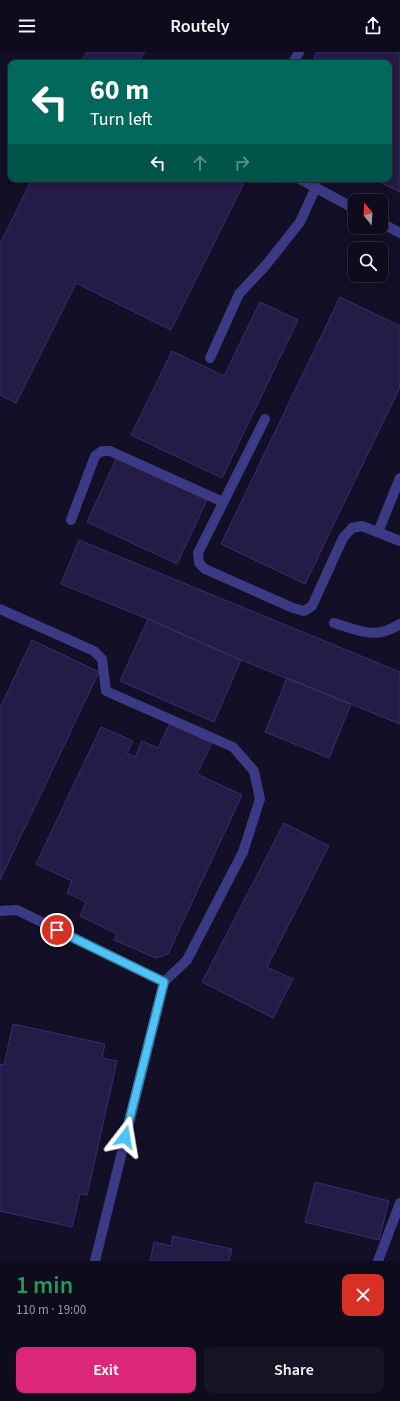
<!DOCTYPE html>
<meta charset="utf-8">
<style>
body{margin:0;font-family:"Source Sans 3",sans-serif;background:#171425;color:#f1f3f6;height:100vh;display:flex;flex-direction:column;font-size:15px;white-space:nowrap}
*{box-sizing:border-box;margin:0}
p{font-size:13px;color:#9b9ba3}
.icon{flex:none;width:22px;height:22px;fill:none;stroke:currentColor;stroke-width:2;stroke-linecap:round;stroke-linejoin:round}
.map{position:relative;height:1209px;overflow:hidden}
.side{display:flex;flex-direction:column;background:#0e0b1c;flex:1}
.side>*{flex:none}
.hud{position:absolute;left:8px;top:8px;width:384px;height:122px;border-radius:8px;box-shadow:0 2px 6px #0003,0 0 0 1px #2e2b3b;background:#00695c;color:#fff;overflow:hidden}
.needle{width:26px;rotate:342deg}
.controls{position:absolute;left:348px;top:142px;display:grid;gap:8px}
.controls a{display:grid;place-items:center;width:40px;height:40px;border-radius:8px;background:#0e0b1c;box-shadow:0 2px 6px #0003,0 0 0 1px #2e2b3b;font-size:20px}
.pin{position:absolute;display:grid;place-items:center;width:34px;height:34px;color:#fff;margin:-17px;border:2px solid #fff;border-radius:50%;box-shadow:0 1px 4px #0007}
.me{position:absolute;width:44px;margin:-22px;rotate:14deg;stroke-linejoin:round;filter:drop-shadow(0 0 3px #0008)}
.turn{display:flex;align-items:center;gap:14px;height:84px;padding:0 16px;font-size:18px}
.turn .icon{width:52px;height:52px;stroke-width:2.5}
.turn b{display:block;font-size:28px;line-height:34px}
.lanes{display:flex;align-items:center;height:38px;padding:0 16px;background:#0003;justify-content:center;gap:20px;direction:ltr}
.lanes .off{opacity:.35}
.round{display:grid;place-items:center;flex:none;width:42px;height:42px;border-radius:8px;background:#171425}
.overview{display:flex;align-items:center;justify-content:space-between;height:68px;padding:0 16px}
h1{font-size:24px;font-weight:600;line-height:30px;color:#1e9e55}
.cta{display:flex;gap:8px;margin-top:auto;padding:8px 16px}
.cta a{flex:1;height:46px;border-radius:8px;background:#db2777;color:#fff;font-size:16px;font-weight:600;line-height:46px;text-align:center}
.cta a+a{background:#171425;color:#f1f3f6}
header{display:flex;justify-content:space-between;align-items:center;height:52px;padding:0 16px;background:#0e0b1c;font-size:18px;font-weight:600}
.map>svg:first-child{display:block}
.building{fill:#241b47;stroke:#3b2d73}
.lines{fill:none;stroke-linecap:round;stroke-linejoin:round}
.minor{stroke:#3d3a85;stroke-width:10}
.route-casing{stroke:#337fa1;stroke-width:10}
.route{stroke:#4fc3f7;stroke-width:7}
</style>
<header><svg class="icon" aria-label="menu" viewBox="0 0 24 24"><path d="M4 6h16M4 12h16M4 18h16"/></svg>Routely<svg class="icon" aria-label="share" viewBox="0 0 24 24"><path d="M12 15V3M7 8l5-5 5 5M5 13v7h14v-7"/></svg></header>
<div class="map">
<svg width="400" height="1209" viewBox="0 0 400 1209">
<rect width="100%" height="100%" fill="#130f26"/>
<!-- building -->
<path class="building" d="M 87,0 L 145,0 L 138,11 L 86,11 L 82,8 Z
M 317,0 L 400,0 L 400,140 L 373,127 L 389,127 L 389,11 L 312,11 Z
M 32,127 L 246,127 L 171,278 L 76,231 L 16,351 L 0,343 L 0,192 Z
M 340,245 L 400,274 L 400,335 L 305,532 L 221,492 Z
M 260,250 L 298,268 L 222,426 L 131,383 L 172,299 L 224,324 Z
M 117,405 L 207,448 L 177,512 L 87,470 Z
M 79,488 L 400,620 L 400,672 L 241,608 L 148,567 L 61,532 Z
M 148,567 L 241,608 L 214,670 L 120,629 Z
M 32,588 L 99,620 L 0,828 L 0,656 Z
M 287,626 L 351,652 L 329,706 L 265,680 Z
M 170,671 L 212,691 L 197,722 L 242,743 L 168,902 L 156,906 L 114,888 L 117,882 L 80,864 L 86,850 L 67,841 L 72,829 L 36,812 L 101,675 L 133,689 L 127,701 L 135,705 L 142,689 L 158,696 Z
M 284,771 L 329,794 L 267,915 L 293,927 L 273,966 L 202,930 Z
M 13,972 L 105,992 L 102,1006 L 117,1009 L 87,1143 L 80,1142 L 72,1175 L 0,1159 L 0,1012 L 4,1013 Z
M 315,1130 L 389,1149 L 379,1188 L 305,1170 Z
M 173,1184 L 232,1197 L 229,1209 L 150,1209 L 154,1190 L 171,1194 Z"/>
<g class="lines">
<!-- minor -->
<path class="minor" d="M 293,11 L 299,0
M 300,127 L 355,157
M 381,171 L 400,181
M 210,306 L 239,242 L 266,213 L 300,170 L 316,135
M 265,367 L 198,501 L 199,511 L 205,517 L 293,556 L 304,559 L 312,554 L 343,486 L 352,476 L 362,474 L 400,489
M 71,468 L 95,404 L 102,399 L 110,399 L 223,450
M 378,480 L 400,426
M 0,557 L 94,599 L 102,607 L 106,639 L 233,695 L 254,719 L 260,747 L 243,800 L 187,908 L 164,930 L 95,1209
M 334,571 C 359,579 376,588 400,572
M 0,859 L 17,858 L 164,930
M 378,1209 L 400,1151"/>
</g>
<g class="lines">
<!-- route casing -->
<g class="route-casing">
<path id="route" d="M 57,878 L 164,930 L 125,1085"/>
</g>
<!-- route -->
<use href="#route" class="route"/>
</g>
</svg>
<div class="controls">
<a><svg class="needle" viewBox="-14 -14 28 28"><path d="M0-13l5 13h-10z" fill="#e53935"/><path d="M0 13l5-13h-10z" fill="#9b9ba3"/></svg></a>
<a><svg class="icon" aria-label="search" viewBox="0 0 24 24"><circle cx="10" cy="10" r="6"/><path d="M15 15l6 6"/></svg></a>
</div>
<div class="pin" style="left:57px;top:878px;background:#d93025"><svg class="icon" aria-label="arrive" viewBox="0 0 24 24"><path d="M6 21V4h12l-3 4 3 4H6"/></svg></div>
<svg class="me" style="left:125px;top:1085px" viewBox="-20 -20 40 40"><path d="M0-17L14 15 0 8-14 15z" fill="#4fc3f7" stroke="#fff" stroke-width="4"/></svg>
<div class="hud">
<div class="turn"><svg class="icon" aria-label="left" viewBox="0 0 24 24"><path d="M17 20v-9H6M10 6l-5 5 5 5"/></svg><div><b>60 m</b>Turn left</div></div>
<div class="lanes"><svg class="icon" aria-label="left" viewBox="0 0 24 24"><path d="M17 20v-9H6M10 6l-5 5 5 5"/></svg><svg class="icon off" aria-label="ahead" viewBox="0 0 24 24"><path d="M12 20V5M6 11l6-6 6 6"/></svg><svg class="icon off" aria-label="right" viewBox="0 0 24 24"><path d="M7 20v-9h11M14 6l5 5-5 5"/></svg></div>
</div>
</div>
<section class="side">
<div class="overview"><div><h1>1 min</h1><p>110 m · 19:00</p></div><a class="round" style="background:#d93025;color:#fff"><svg class="icon" aria-label="close" viewBox="0 0 24 24"><path d="M6 6l12 12M18 6L6 18"/></svg></a></div>
<div class="cta"><a>Exit</a><a>Share</a></div>
</section>
